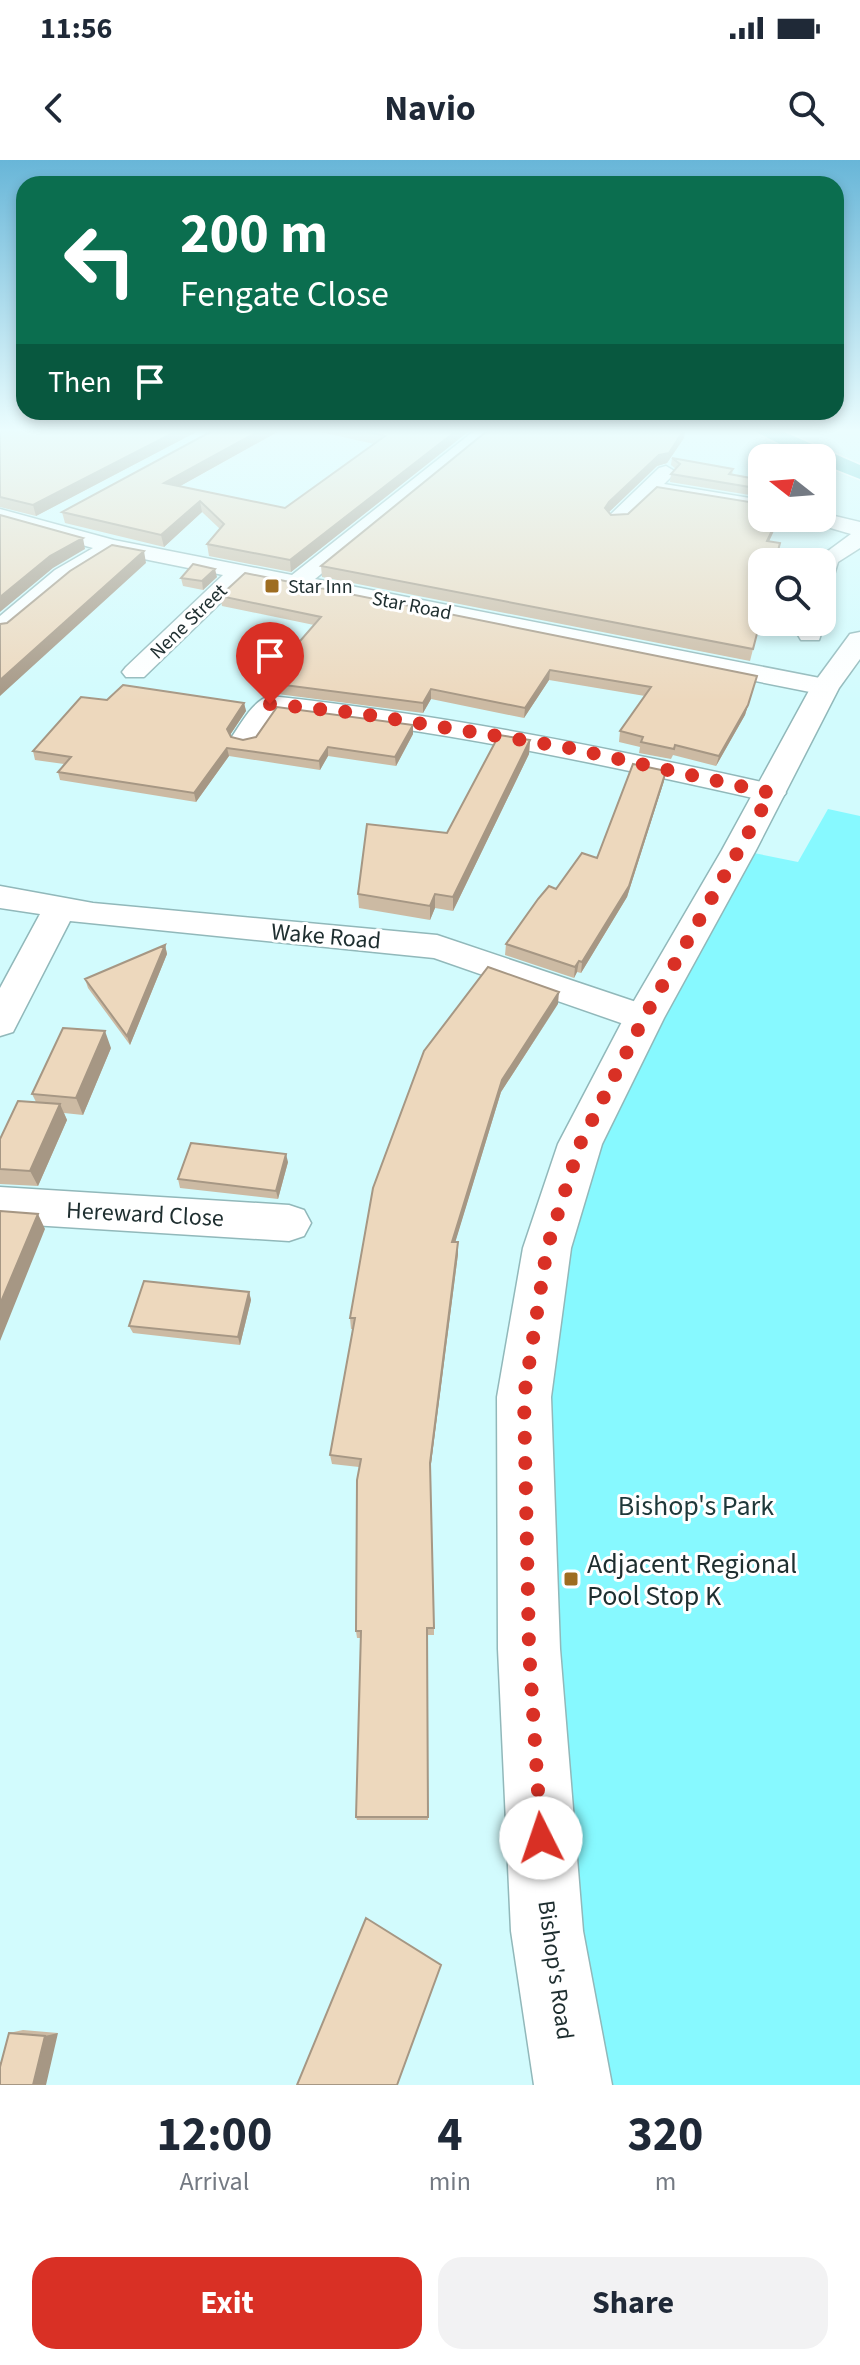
<!DOCTYPE html>
<style>
body{margin:0;font-family:"Source Sans 3",sans-serif;background:#f2f2f3;color:#1f2937;height:100vh;display:flex;flex-direction:column;font-size:30px;white-space:nowrap}
*{box-sizing:border-box;margin:0}
p{font-size:26px;color:#747a83}
.icon{flex:none;width:44px;height:44px;fill:none;stroke:currentColor;stroke-width:2;stroke-linecap:round;stroke-linejoin:round}
.map{position:relative;height:1925px;overflow:hidden}
.drawer{display:flex;flex-direction:column;background:#fff;flex:1}
.drawer>*{flex:none}
.top-card{position:absolute;left:16px;top:16px;width:828px;height:244px;border-radius:24px;box-shadow:0 4px 12px #0003;background:#0b6e4f;color:#fff;overflow:hidden}
.needle{width:52px;rotate:287deg}
.buttons{position:absolute;left:748px;top:284px;display:grid;gap:16px}
.buttons a{display:grid;place-items:center;width:88px;height:88px;border-radius:16px;background:#fff;box-shadow:0 4px 12px #0003;font-size:40px}
.pin{position:absolute;display:grid;place-items:center;width:68px;height:68px;color:#fff;margin:-82px -34px;border-radius:50% 50% 50% 0;rotate:-45deg;box-shadow:0 0 8px #0007}
.pin .icon{rotate:45deg}
.me{position:absolute;width:88px;margin:-44px;rotate:356deg;stroke-linejoin:round;filter:drop-shadow(0 0 6px #0008)}
.turn{display:flex;align-items:center;gap:28px;height:168px;padding:0 32px;font-size:36px}
.turn .icon{width:104px;height:104px;stroke-width:2.5}
.turn b{display:block;font-size:56px;line-height:68px}
.then{display:flex;align-items:center;height:76px;padding:0 32px;background:#0003;gap:16px;font-size:30px}
.eta{display:flex;justify-content:space-evenly;align-items:center;height:136px;text-align:center}
.eta b{font-size:48px;font-weight:700;line-height:56px}
.primary-button{display:flex;gap:16px;margin-top:auto;padding:16px 32px}
.primary-button a{flex:1;height:92px;border-radius:24px;background:#d93025;color:#fff;font-size:32px;font-weight:700;line-height:92px;text-align:center}
.primary-button a+a{background:#f2f2f3;color:#1f2937}
.status{display:flex;justify-content:space-between;align-items:center;height:56px;padding:0 40px;background:#fff;direction:ltr}
.status svg{height:22px;fill:currentColor}
header{display:flex;justify-content:space-between;align-items:center;height:104px;padding:0 32px;background:#fff;font-size:36px;font-weight:700}
.map>svg:first-child{display:block}
.green{fill:#87f9ff}
.lines{fill:none;stroke-linecap:round;stroke-linejoin:round}
.minor-casing{stroke:#91b8ba;stroke-width:3}
.tertiary-casing{stroke:#91b8ba;stroke-width:3}
.trunk-casing{stroke:#fff;stroke-width:3}
.minor{fill:#fff;fill-rule:evenodd}
.tertiary{fill:#fff;fill-rule:evenodd}
.trunk{fill:#60cbd0;fill-rule:evenodd}
.wall{fill:#ccbaa3}
.shaded-wall{fill:#a69784}
.building{fill:#edd8bd;stroke:#a69784;stroke-width:2}
.route{stroke:#d93025;stroke-width:14;stroke-dasharray:0 25.2}
.poi-dot{fill:#9e6d21;stroke:#fff;stroke-width:3}
.labels{text-anchor:middle;stroke-width:6;stroke-linejoin:round;paint-order:stroke}
.far-poi-label{font-size:20px;fill:#1e2e2f;stroke:#fff;text-anchor:start}
.far-street-label{font-size:20px;fill:#1e2e2f;stroke:#fff}
.street-label{font-size:24px;fill:#1e2e2f;stroke:#fff}
.near-park-label{font-size:28px;fill:#1e3839;stroke:#fff}
.near-poi-label{font-size:28px;fill:#1e2e2f;stroke:#fff;text-anchor:start}
</style>
<div class="status"><b>11:56</b><svg viewBox="0 0 49 12"><path d="M0 12V9h3v3zM5 12V6h3v6zM10 12V3h3v9zM15 12V0h3v12zM26 1h20v11H26zM47 4h2v5h-2z"/></svg></div>
<header><svg class="icon" aria-label="back" viewBox="0 0 24 24"><path d="M15 5l-7 7 7 7"/></svg>Navio<svg class="icon" aria-label="search" viewBox="0 0 24 24"><circle cx="10" cy="10" r="6"/><path d="M15 15l6 6"/></svg></header>
<div class="map">
<svg width="860" height="1925" viewBox="0 0 860 1925">
<rect width="100%" height="100%" fill="#d2fbfd"/>
<!-- green -->
<path class="green" d="M 828,649 L 860,656 L 860,1925 L 573,1925 L 560,1844 L 547,1088 L 739,690 L 798,702 Z"/>
<g class="lines">
<!-- minor casing -->
<g class="minor-casing">
<path id="minor" d="M 474,271 L 495,271 L 315,419 L 825,519 L 834,521 L 838,527 L 834,533 L 825,535 L 245,419 L 144,517 L 126,517 L 122,512 L 126,507 L 223,415 L 114,393 L 71,420 L 9,473 L 0,475 L 0,456 L 55,410 L 93,388 L 0,362 L 0,349 L 114,380 L 292,415 Z
M 666,306 L 676,312 L 664,324 L 762,340 L 762,352 L 654,335 L 624,363 L 610,363 L 607,359 L 610,355 L 659,308 Z
M 822,353 L 860,362 L 860,388 L 838,402 L 830,428 L 822,430 L 822,402 L 816,402 L 817,399 L 851,374 L 810,362 L 807,358 L 822,358 Z
M 822,457 L 825,462 L 819,480 L 801,480 L 798,475 L 801,462 L 822,462 Z
M 270,536 C 439,554 605,587 771,624 L 781,627 L 786,633 L 781,639 L 771,642 C 607,605 444,570 277,553 L 255,584 L 245,586 L 235,584 L 231,578 C 241,564 253,540 270,536 Z
M 0,726 L 93,743 L 437,775 L 657,849 L 662,858 L 657,867 L 644,871 L 434,798 L 70,761 L 13,872 L 0,876 L 0,828 L 40,754 L 0,748 Z
M 0,1027 L 289,1045 L 304,1050 L 311,1063 L 304,1076 L 289,1081 L 0,1063 Z"/>
</g>
<!-- tertiary casing -->
<g class="tertiary-casing">
<path id="tertiary" d="M 860,472 L 860,499 L 839,528 L 756,690 L 664,858 L 602,984 L 571,1088 L 551,1237 L 560,1489 L 583,1771 L 612,1925 L 534,1925 L 511,1771 L 498,1489 L 497,1237 L 523,1088 L 558,984 L 624,858 L 722,690 L 811,527 L 850,474 Z"/>
</g>
<!-- trunk casing -->
<g class="trunk-casing">
<path id="trunk" d="M 754,271 L 782,271 L 860,305 L 860,319 L 822,304 L 822,298 L 808,298 Z"/>
</g>
<!-- minor -->
<use href="#minor" class="minor"/>
<!-- tertiary -->
<use href="#tertiary" class="tertiary"/>
<!-- trunk -->
<use href="#trunk" class="trunk"/>
</g>
<!-- wall -->
<path class="wall" d="M 0,271 L 198,271 L 36,356 L 0,347 Z
M 279,271 L 180,326 L 285,348 L 374,284 L 316,271 L 469,271 L 291,412 L 209,396 L 207,384 L 220,369 L 202,352 L 164,387 L 65,363 L 62,352 Z
M 684,278 L 667,303 L 657,306 L 609,352 L 611,355 L 780,358 L 769,381 L 762,454 L 750,501 L 322,417 L 321,406 Z
M 672,298 L 733,309 L 732,315 L 762,320 L 762,337 L 670,322 L 671,314 L 676,309 L 671,305 Z
M 217,417 L 203,430 L 183,426 L 181,418 Z
M 220,436 L 757,516 L 745,555 L 716,606 L 673,595 L 671,599 L 639,593 L 640,587 L 619,582 L 620,571 L 645,536 L 549,520 L 524,558 L 431,539 L 423,553 L 270,533 L 263,536 L 261,526 L 314,465 L 222,446 Z
M 107,540 L 244,543 L 246,551 L 230,575 L 231,577 L 243,580 L 413,574 L 396,606 L 328,596 L 320,610 L 229,596 L 196,642 L 60,620 L 58,612 L 64,604 L 35,600 L 33,591 Z
M 530,580 L 529,594 L 453,751 L 435,748 L 430,760 L 359,748 L 358,734 L 447,673 Z
M 664,621 L 627,737 L 581,813 L 577,812 L 574,818 L 505,795 L 506,784 L 556,729 L 597,698 Z
M 165,785 L 167,794 L 130,885 L 88,828 L 85,819 Z
M 558,844 L 501,932 L 455,1082 L 458,1094 L 430,1311 L 434,1468 L 434,1475 L 427,1475 L 428,1660 L 357,1660 L 356,1657 L 361,1478 L 357,1478 L 356,1471 L 359,1307 L 332,1304 L 330,1295 L 353,1169 L 351,1169 L 350,1158 Z
M 111,888 L 83,955 L 64,953 L 67,960 L 38,1026 L 0,1024 L 0,979 L 36,942 L 32,934 Z
M 288,1002 L 278,1039 L 180,1028 L 178,1019 Z
M 249,1132 L 251,1140 L 240,1185 L 133,1173 L 129,1166 Z
M 23,1870 L 58,1873 L 0,1925 L 0,1902 L 1,1902 L 9,1873 Z"/>
<!-- shaded-wall -->
<path class="shaded-wall" d="M 177,271 L 198,271 L 36,356 L 33,345 Z
M 259,271 L 279,271 L 166,334 L 164,323 Z
M 456,271 L 469,271 L 291,412 L 290,400 Z
M 683,271 L 685,271 L 684,278 L 667,303 L 657,306 L 608,353 L 605,348 L 609,342 Z
M 200,341 L 202,352 L 164,387 L 161,375 Z
M 778,358 L 780,358 L 764,392 L 767,381 Z
M 83,378 L 85,389 L 53,408 L 0,452 L 0,437 L 50,396 Z
M 144,391 L 146,403 L 0,536 L 0,520 Z
M 215,409 L 217,417 L 203,430 L 202,421 Z
M 550,510 L 549,520 L 524,558 L 525,548 Z
M 757,516 L 745,555 L 716,606 L 719,596 Z
M 269,523 L 270,533 L 263,536 L 261,526 Z
M 431,529 L 431,539 L 423,553 L 423,543 Z
M 244,543 L 246,551 L 228,578 L 227,569 Z
M 413,565 L 413,574 L 396,606 L 395,597 Z
M 530,580 L 529,594 L 453,751 L 453,737 Z
M 328,587 L 328,596 L 320,610 L 319,601 Z
M 227,588 L 229,596 L 196,642 L 194,633 Z
M 666,611 L 664,621 L 627,737 L 581,813 L 582,802 Z
M 435,734 L 435,748 L 430,760 L 430,746 Z
M 165,785 L 167,794 L 130,885 L 127,876 Z
M 579,801 L 577,812 L 574,818 L 575,807 Z
M 559,832 L 558,844 L 501,932 L 452,1093 L 452,1082 L 502,920 Z
M 105,871 L 111,888 L 83,955 L 76,938 Z
M 60,944 L 67,960 L 38,1026 L 30,1011 Z
M 286,994 L 288,1002 L 278,1039 L 276,1031 Z
M 38,1054 L 45,1069 L 0,1181 L 0,1144 Z
M 458,1082 L 458,1094 L 430,1312 L 430,1303 Z
M 249,1132 L 251,1140 L 240,1185 L 238,1177 Z
M 58,1873 L 46,1925 L 33,1925 L 45,1876 Z"/>
<!-- building -->
<path class="building" d="M 0,271 L 177,271 L 33,345 L 0,337 Z
M 212,271 L 259,271 L 164,323 L 285,348 L 385,276 L 363,271 L 456,271 L 290,400 L 207,384 L 224,364 L 200,341 L 161,375 L 62,352 Z
M 487,271 L 683,271 L 669,293 L 659,295 L 609,342 L 605,348 L 611,355 L 628,354 L 657,327 L 762,344 L 762,358 L 778,358 L 767,381 L 780,383 L 775,402 L 762,402 L 762,454 L 753,489 L 321,406 Z
M 672,298 L 733,309 L 729,314 L 762,320 L 762,329 L 671,314 L 680,304 Z
M 0,355 L 83,378 L 50,396 L 0,437 Z
M 112,385 L 144,391 L 0,520 L 0,464 L 7,463 L 70,411 Z
M 193,404 L 215,409 L 202,421 L 181,418 Z
M 245,413 L 757,516 L 748,545 L 719,596 L 675,585 L 674,589 L 641,582 L 643,577 L 620,571 L 651,527 L 550,510 L 525,548 L 431,529 L 423,543 L 269,523 L 261,526 L 321,457 L 220,436 Z
M 123,525 L 244,543 L 227,569 L 231,577 L 243,580 L 256,577 L 277,547 L 413,565 L 395,597 L 328,587 L 319,601 L 227,588 L 194,633 L 58,612 L 71,597 L 33,591 L 81,537 L 107,540 Z
M 499,575 L 530,580 L 453,737 L 435,734 L 430,746 L 358,734 L 367,664 L 447,673 Z
M 633,604 L 666,611 L 629,726 L 582,802 L 579,801 L 575,807 L 506,784 L 538,739 L 549,726 L 556,729 L 582,693 L 597,698 Z
M 165,785 L 127,876 L 85,819 Z
M 488,807 L 559,832 L 502,920 L 452,1082 L 458,1082 L 430,1303 L 434,1468 L 427,1468 L 428,1657 L 356,1657 L 361,1471 L 356,1471 L 357,1320 L 361,1299 L 330,1295 L 355,1158 L 350,1158 L 373,1028 L 424,891 Z
M 63,868 L 105,871 L 76,938 L 32,934 Z
M 18,941 L 60,944 L 30,1011 L 0,1009 L 0,979 Z
M 191,983 L 286,994 L 276,1031 L 178,1019 Z
M 0,1051 L 38,1054 L 0,1144 Z
M 144,1121 L 249,1132 L 238,1177 L 129,1166 Z
M 366,1758 L 441,1805 L 397,1925 L 297,1925 Z
M 9,1873 L 45,1876 L 33,1925 L 0,1925 L 0,1907 Z"/>
<!-- sky -->
<linearGradient id="sky" x2="0" y2="1"><stop stop-color="#68b6d8"/><stop offset="0.5" stop-color="#ebfdfe"/><stop offset="1" stop-color="#ebfdfe" stop-opacity="0"/></linearGradient>
<rect width="860" height="541" fill="url(#sky)"/>
<g class="lines">
<!-- route -->
<path class="route" d="M 270,544 L 356,553 L 565,587 L 771,633 L 644,858 L 580,984 L 547,1088 L 524,1237 L 529,1489 L 541,1678"/>
</g>
<!-- markers -->
<g class="poi-dot">
<rect x="264" y="418" width="16" height="16" rx="4"/>
<rect x="563" y="1411" width="16" height="16" rx="4"/>
</g>
<g class="labels">
<!-- far-poi labels -->
<g class="far-poi-label">
<text x="288" y="433">Star Inn</text>
</g>
<!-- far-street labels -->
<g class="far-street-label">
<text transform="translate(412 445) rotate(11)" y="7">Star Road</text>
<text transform="translate(188 461) rotate(-44)" y="7">Nene Street</text>
</g>
<!-- street labels -->
<g class="street-label">
<text transform="translate(326 776) rotate(5)" y="8">Wake Road</text>
<text transform="translate(145 1054) rotate(3)" y="8">Hereward Close</text>
<text transform="translate(556 1810) rotate(82)" y="8">Bishop's Road</text>
</g>
<!-- near-park labels -->
<g class="near-park-label">
<text x="696" y="1355">Bishop's Park</text>
</g>
<!-- near-poi labels -->
<g class="near-poi-label">
<text x="587" y="1413">Adjacent Regional<tspan x="587" dy="32">Pool Stop K</tspan></text>
</g>
</g>
</svg>
<div class="buttons">
<a><svg class="needle" viewBox="-14 -14 28 28"><path d="M0-13l5 13h-10z" fill="#e53935"/><path d="M0 13l5-13h-10z" fill="#747a83"/></svg></a>
<a><svg class="icon" aria-label="search" viewBox="0 0 24 24"><circle cx="10" cy="10" r="6"/><path d="M15 15l6 6"/></svg></a>
</div>
<div class="pin" style="left:270px;top:544px;background:#d93025"><svg class="icon" aria-label="arrive" viewBox="0 0 24 24"><path d="M6 21V4h12l-3 4 3 4H6"/></svg></div>
<svg class="me" style="left:541px;top:1678px" viewBox="-20 -20 40 40"><circle r="19" fill="#fff"/><path d="M0-13L10 11 0 6-10 11z" fill="#d93025"/></svg>
<div class="top-card">
<div class="turn"><svg class="icon" aria-label="left" viewBox="0 0 24 24"><path d="M17 20v-9H6M10 6l-5 5 5 5"/></svg><div><b>200 m</b>Fengate Close</div></div>
<div class="then">Then<svg class="icon" aria-label="arrive" viewBox="0 0 24 24"><path d="M6 21V4h12l-3 4 3 4H6"/></svg></div>
</div>
</div>
<section class="drawer">
<div class="eta">
<div><b>12:00</b><p>Arrival</p></div>
<div><b>4</b><p>min</p></div>
<div><b>320</b><p>m</p></div>
</div>
<div class="primary-button"><a>Exit</a><a>Share</a></div>
</section>
